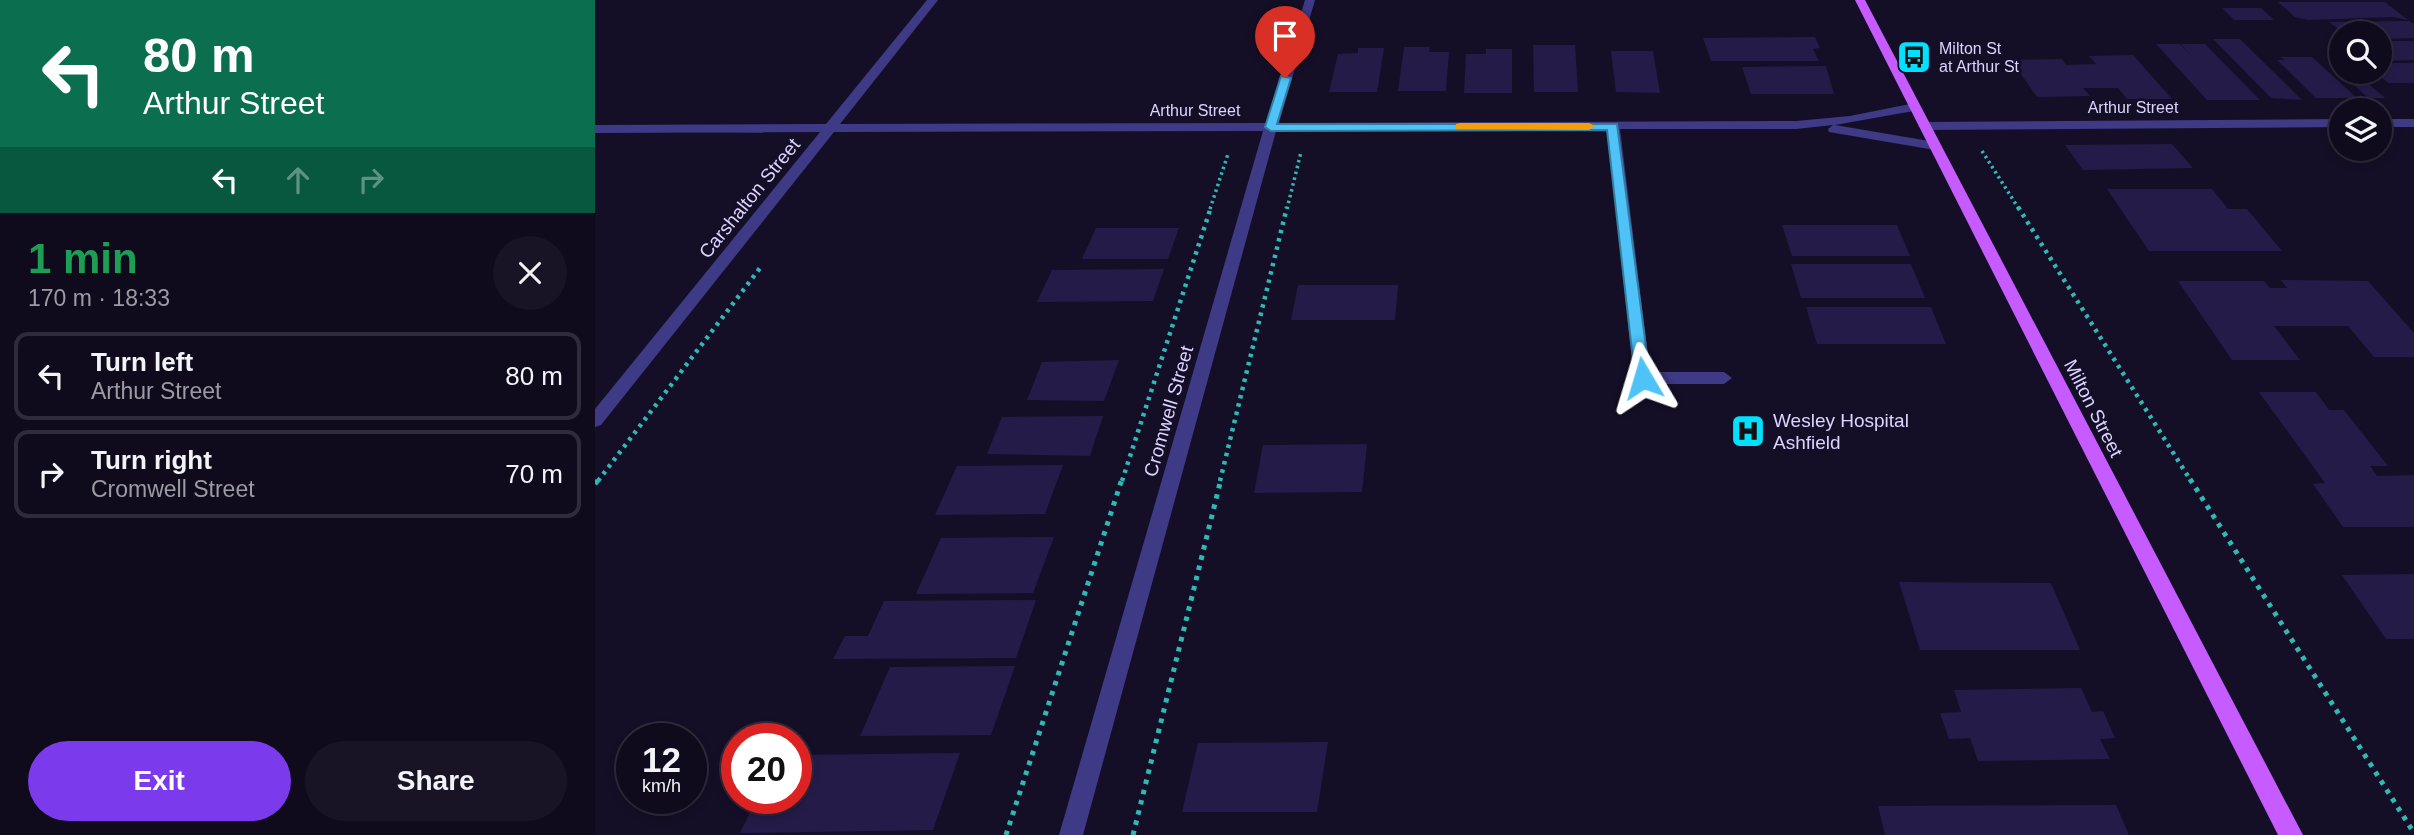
<!DOCTYPE html>
<meta charset="utf-8">
<style>
body{margin:0;font-family:Helvetica,sans-serif;background:#181426;color:#f1f3f6;height:100vh;display:flex;flex-direction:column;font-size:26px;white-space:nowrap}
*{box-sizing:border-box;margin:0}
p{font-size:23px;color:#9b9ba4}
.icon{flex:none;width:38px;height:38px;fill:none;stroke:currentColor;stroke-width:2;stroke-linecap:round;stroke-linejoin:round}
.map{position:relative;flex:1;overflow:hidden}
.side{display:flex;flex-direction:column;background:#0f0b1d;width:595px}
.side>*{flex:none}
.hud{background:#0b6e4f;color:#fff;overflow:hidden}
.tools{position:absolute;left:1734px;top:21px;display:grid;gap:14px}
.tools a{display:grid;place-items:center;width:63px;height:63px;border-radius:50%;background:#0f0b1d;box-shadow:0 4px 10px #0003,0 0 0 2px #2f2b3b;font-size:35px}
.speed{position:absolute;left:21px;top:723px;display:flex;gap:14px;font-size:35px;font-weight:700;text-align:center}
.speed>*{display:grid;place-content:center;width:91px;height:91px;border-radius:50%;background:#0f0b1d;box-shadow:0 4px 10px #0003,0 0 0 2px #2f2b3b;line-height:1}
.speed small{font-size:18px;font-weight:400}
.speed .limit{border:10px solid #d22;background:#fff;color:#111}
.pin{position:absolute;display:grid;place-items:center;width:60px;height:60px;color:#fff;margin:-72px -30px;border-radius:50% 50% 50% 0;rotate:-45deg;box-shadow:0 0 7px #0007}
.pin .icon{rotate:45deg}
.me{position:absolute;width:77px;margin:-38px;rotate:353deg;stroke-linejoin:round;filter:drop-shadow(0 0 5px #0008)}
.turn{display:flex;align-items:center;gap:24px;height:147px;padding:0 28px;font-size:32px}
.turn .icon{width:91px;height:91px;stroke-width:2.5}
.turn b{display:block;font-size:49px;line-height:60px}
.lanes{display:flex;align-items:center;height:66px;padding:0 28px;background:#0003;justify-content:center;gap:35px;direction:ltr}
.lanes .off{opacity:.35}
.round{display:grid;place-items:center;flex:none;width:74px;height:74px;border-radius:37px;background:#181426}
.summary{display:flex;align-items:center;justify-content:space-between;height:119px;padding:0 28px}
h1{font-size:42px;font-weight:700;line-height:52px;color:#1e9e55}
.action{display:flex;gap:14px;margin-top:auto;padding:14px 28px}
.action a{flex:1;height:80px;border-radius:42px;background:#7c3aed;color:#fff;font-size:28px;font-weight:700;line-height:80px;text-align:center}
.action a+a{background:#181426;color:#f1f3f6}
ul{padding:0;list-style:none}
li{display:flex;align-items:center;gap:21px;height:88px;margin:0 14px 10px;padding:0 14px;border:4px solid #2f2b3b;border-radius:14px}
li div{flex:1}
li b{display:block;font-size:26px}
li em{font-style:normal}
main{display:flex;flex:1;min-height:0}
.map>svg:first-child{display:block}
.building{fill:#251b48}
.lines{fill:none;stroke-linecap:round;stroke-linejoin:round}
.path-far2{stroke:#2fb9b4;stroke-width:3.5;stroke-dasharray:2.5 3.5;stroke-linecap:butt}
.path-far1{stroke:#2fb9b4;stroke-width:4.5;stroke-dasharray:3.5 5;stroke-linecap:butt}
.path{stroke:#2fb9b4;stroke-width:5;stroke-dasharray:4.5 6;stroke-linecap:butt}
.minor{fill:#3f3a86;fill-rule:evenodd}
.major{fill:#c65cff;fill-rule:evenodd}
.route{fill:#4fc3f7;stroke:#337fa1;stroke-width:2}
.slow{fill:#f59e0b}
.labels{text-anchor:middle;stroke-width:6;stroke-linejoin:round;paint-order:stroke}
.far-poi-label{font-size:16px;fill:#dbd5ff;stroke:#140f27;text-anchor:start}
.far-street-label{font-size:16px;fill:#dbd5ff;stroke:#140f27}
.street-label{font-size:19px;fill:#dbd5ff;stroke:#140f27}
.poi-label{font-size:19px;fill:#dbd5ff;stroke:#140f27;text-anchor:start}
</style>
<main>
<section class="side">
<div class="hud">
<div class="turn"><svg class="icon" aria-label="left" viewBox="0 0 24 24"><path d="M17 20v-9H6M10 6l-5 5 5 5"/></svg><div><b>80 m</b>Arthur Street</div></div>
<div class="lanes"><svg class="icon" aria-label="left" viewBox="0 0 24 24"><path d="M17 20v-9H6M10 6l-5 5 5 5"/></svg><svg class="icon off" aria-label="ahead" viewBox="0 0 24 24"><path d="M12 20V5M6 11l6-6 6 6"/></svg><svg class="icon off" aria-label="right" viewBox="0 0 24 24"><path d="M7 20v-9h11M14 6l5 5-5 5"/></svg></div>
</div>
<div class="summary"><div><h1>1 min</h1><p>170 m · 18:33</p></div><a class="round"><svg class="icon" aria-label="close" viewBox="0 0 24 24"><path d="M6 6l12 12M18 6L6 18"/></svg></a></div>
<ul>
<li><svg class="icon" aria-label="left" viewBox="0 0 24 24"><path d="M17 20v-9H6M10 6l-5 5 5 5"/></svg><div><b>Turn left</b><p>Arthur Street</p></div><em>80 m</em></li>
<li><svg class="icon" aria-label="right" viewBox="0 0 24 24"><path d="M7 20v-9h11M14 6l5 5-5 5"/></svg><div><b>Turn right</b><p>Cromwell Street</p></div><em>70 m</em></li>
</ul>
<div class="action"><a>Exit</a><a>Share</a></div>
</section>
<div class="map">
<svg width="1819" height="835" viewBox="0 0 1819 835">
<rect width="100%" height="100%" fill="#140f27"/>
<!-- building -->
<path class="building" d="M 1683,2 L 1790,2 L 1813,20 L 1798,17 L 1713,20 L 1700,17 Z
M 1627,8 L 1666,8 L 1679,20 L 1639,20 Z
M 1814,21 L 1819,24 L 1819,38 L 1785,39 L 1785,33 L 1749,33 L 1734,22 Z
M 1220,37 L 1225,48 L 1218,49 L 1224,61 L 1116,61 L 1108,38 Z
M 1618,39 L 1645,39 L 1707,100 L 1676,98 Z
M 1785,41 L 1819,41 L 1819,60 L 1787,61 Z
M 1561,44 L 1585,44 L 1601,61 L 1586,44 L 1610,44 L 1665,100 L 1612,100 Z
M 938,45 L 980,45 L 983,92 L 939,92 Z
M 809,47 L 835,47 L 834,52 L 854,52 L 851,91 L 803,91 Z
M 763,48 L 789,48 L 782,92 L 734,92 L 743,54 L 763,53 Z
M 891,49 L 917,49 L 917,93 L 869,93 L 871,54 L 891,54 Z
M 1016,51 L 1058,51 L 1065,93 L 1021,92 Z
M 1538,55 L 1577,99 L 1532,99 L 1523,88 L 1488,88 L 1495,96 L 1442,97 L 1416,60 L 1467,59 L 1471,65 L 1501,64 L 1494,56 Z
M 1686,57 L 1717,57 L 1762,98 L 1721,98 L 1682,60 L 1690,60 Z
M 1790,63 L 1819,63 L 1819,83 L 1793,83 L 1780,72 L 1785,72 L 1785,65 L 1792,65 Z
M 1231,66 L 1239,94 L 1156,94 L 1147,67 Z
M 1759,85 L 1775,85 L 1790,98 L 1773,98 Z
M 1577,144 L 1598,168 L 1488,170 L 1470,145 Z
M 1512,189 L 1617,189 L 1633,209 L 1652,209 L 1687,251 L 1554,251 Z
M 1187,225 L 1302,225 L 1315,256 L 1197,256 Z
M 501,228 L 584,228 L 573,259 L 487,259 Z
M 1196,264 L 1316,264 L 1330,298 L 1206,298 Z
M 569,269 L 558,301 L 442,302 L 457,270 Z
M 1686,280 L 1773,281 L 1819,333 L 1819,357 L 1779,357 L 1753,326 L 1679,326 L 1705,360 L 1637,360 L 1583,281 L 1669,281 L 1675,288 L 1692,288 Z
M 703,285 L 803,285 L 800,320 L 696,320 Z
M 1211,307 L 1336,307 L 1351,344 L 1222,344 Z
M 524,360 L 509,401 L 432,400 L 447,362 Z
M 1664,392 L 1721,392 L 1734,410 L 1749,410 L 1793,466 L 1775,466 L 1782,476 L 1819,475 L 1819,527 L 1748,527 L 1718,484 L 1730,483 Z
M 508,416 L 495,456 L 392,454 L 407,417 Z
M 772,444 L 767,492 L 659,493 L 668,445 Z
M 468,465 L 450,514 L 340,515 L 362,466 Z
M 459,537 L 438,593 L 321,594 L 346,538 Z
M 1819,574 L 1819,639 L 1791,639 L 1747,575 Z
M 1304,582 L 1456,583 L 1485,650 L 1325,650 Z
M 441,600 L 421,658 L 238,659 L 250,636 L 273,636 L 289,601 Z
M 420,666 L 396,735 L 265,736 L 295,667 Z
M 1486,688 L 1497,712 L 1508,711 L 1520,738 L 1505,739 L 1515,759 L 1383,761 L 1375,738 L 1354,739 L 1345,713 L 1366,712 L 1359,690 Z
M 733,742 L 722,812 L 587,812 L 603,743 Z
M 365,753 L 338,830 L 145,833 L 162,798 L 201,798 L 201,755 Z
M 1521,805 L 1534,835 L 1290,835 L 1283,806 Z"/>
<g class="lines">
<!-- path-far2 -->
<path class="path-far2" d="M 1387,151 L 1424,209
M 615,209 L 633,154
M 692,209 L 706,152"/>
<!-- path-far1 -->
<path class="path-far1" d="M 1423,207 L 1596,481
M 3,481 L 165,268
M 527,481 L 616,207
M 625,481 L 692,207"/>
<!-- path -->
<path class="path" d="M 1595,479 L 1819,833
M 0,484 L 4,479
M 411,835 L 527,479
M 538,835 L 626,479"/>
<!-- minor -->
<path class="minor" d="M 332,0 L 343,0 L 245,124 L 671,123 L 710,0 L 720,0 L 684,123 L 1201,121 L 1255,116 L 1320,103 L 1326,107 L 1324,110 L 1240,125 L 1340,142 L 1347,146 L 1340,150 L 1234,132 L 1233,129 L 1238,125 L 1201,129 L 1025,129 L 1055,372 L 1129,372 L 1137,378 L 1129,384 L 1047,384 L 1039,378 L 1012,129 L 681,131 L 488,835 L 464,835 L 668,131 L 239,132 L 6,425 L 0,427 L 0,409 L 225,132 L 0,133 L 0,125 L 231,124 Z
M 1746,119 L 1746,127 L 1329,130 L 1323,126 L 1329,122 Z
M 1785,119 L 1819,119 L 1819,127 L 1785,127 Z"/>
<!-- major -->
<path class="major" d="M 1260,0 L 1270,0 L 1708,835 L 1683,835 Z"/>
</g>
<!-- route -->
<path class="route" d="M 686,76 L 696,78 L 682,124 L 1022,124 L 1055,378 L 1053,382 L 1048,383 L 1040,378 L 1012,130 L 676,131 L 670,127 Z"/>
<!-- slow -->
<path class="slow" d="M 865,123 L 994,123 L 1000,126 L 994,130 L 861,129 L 861,124 Z"/>
<!-- icons -->
<defs>
<g id="bus-square" transform="scale(1.75)"><rect x="-9" y="-9" width="18" height="18" rx="4" fill="#01e0ff" stroke="#140f27"/><path d="M-5-6H5V4H4V6H2V4H-2V6H-4V4H-5ZM-3.5-4V0h7V-4ZM-3.5 1.2v1.5H-2V1.2ZM2 1.2v1.5H3.5V1.2Z" fill="#111"/></g>
<g id="hospital-square" transform="scale(1.75)"><rect x="-9" y="-9" width="18" height="18" rx="4" fill="#01e0ff" stroke="#140f27"/><path d="M-5-5h3v3.5h4V-5h3V5h-3V1.5h-4V5h-3Z" fill="#111"/></g>
</defs>
<g fill-rule="evenodd">
<use href="#bus-square" x="1319" y="57"/>
<use href="#hospital-square" x="1153" y="431"/>
</g>
<g class="labels">
<!-- far-poi labels -->
<g class="far-poi-label">
<text x="1344" y="54">Milton St<tspan x="1344" dy="18">at Arthur St</tspan></text>
</g>
<!-- far-street labels -->
<g class="far-street-label">
<text x="1538" y="113">Arthur Street</text>
<text x="600" y="116">Arthur Street</text>
</g>
<!-- street labels -->
<g class="street-label">
<text transform="translate(154 198) rotate(-51)" y="7">Carshalton Street</text>
<text transform="translate(1499 408) rotate(63)" y="7">Milton Street</text>
<text transform="translate(573 411) rotate(-74)" y="7">Cromwell Street</text>
</g>
<!-- poi labels -->
<g class="poi-label">
<text x="1178" y="427">Wesley Hospital<tspan x="1178" dy="22">Ashfield</tspan></text>
</g>
</g>
</svg>
<div class="tools">
<a><svg class="icon" aria-label="search" viewBox="0 0 24 24"><circle cx="10" cy="10" r="6"/><path d="M15 15l6 6"/></svg></a>
<a><svg class="icon" aria-label="layers" viewBox="0 0 24 24"><path d="M12 4l9 5-9 5-9-5zM3 14l9 5 9-5"/></svg></a>
</div>
<div class="speed"><div>12<small>km/h</small></div><div class="limit">20</div></div>
<div class="pin" style="left:690px;top:78px;background:#d93025"><svg class="icon" aria-label="arrive" viewBox="0 0 24 24"><path d="M6 21V4h12l-3 4 3 4H6"/></svg></div>
<svg class="me" style="left:1048px;top:378px" viewBox="-20 -20 40 40"><path d="M0-17L14 15 0 8-14 15z" fill="#4fc3f7" stroke="#fff" stroke-width="4"/></svg>
</div>
</main>
